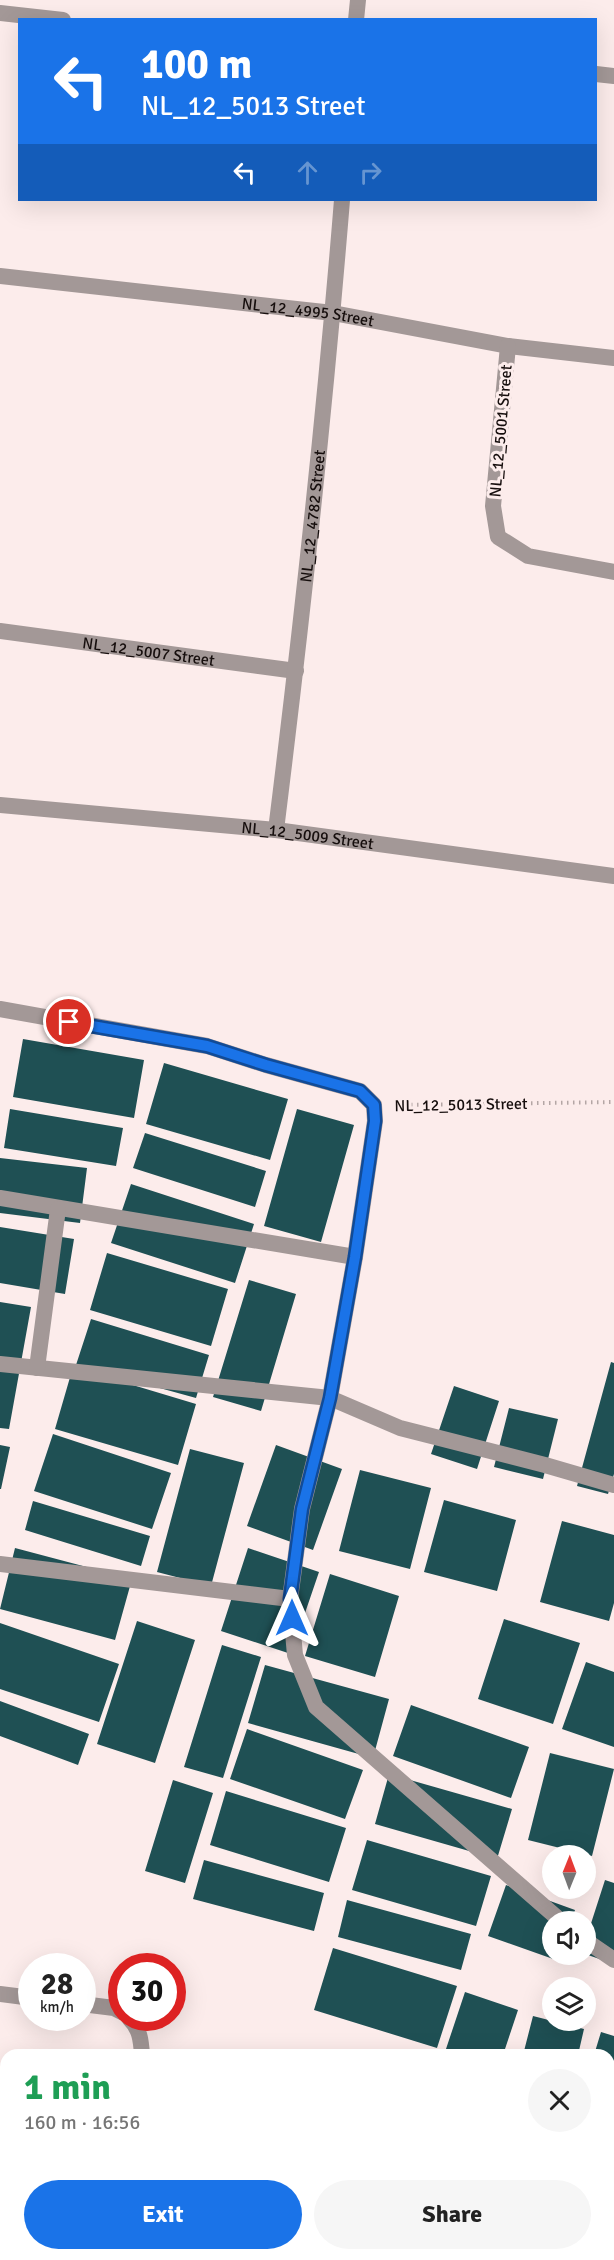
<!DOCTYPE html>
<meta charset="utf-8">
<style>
body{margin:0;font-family:Signika,sans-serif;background:#f6f6f6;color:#222;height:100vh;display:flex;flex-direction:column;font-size:22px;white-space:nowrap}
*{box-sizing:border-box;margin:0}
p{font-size:20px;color:#767676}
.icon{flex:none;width:33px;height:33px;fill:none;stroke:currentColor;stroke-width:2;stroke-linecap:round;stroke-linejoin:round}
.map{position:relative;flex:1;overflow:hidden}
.sheet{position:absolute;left:0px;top:2049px;width:615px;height:212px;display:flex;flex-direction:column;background:#fff;border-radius:18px 18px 0 0;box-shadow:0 6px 24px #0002}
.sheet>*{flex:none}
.hud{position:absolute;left:18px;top:18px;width:579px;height:183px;border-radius:0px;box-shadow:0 6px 24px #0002;background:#1a73e8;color:#fff;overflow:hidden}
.needle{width:39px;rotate:1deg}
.controls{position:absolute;left:542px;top:1845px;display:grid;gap:12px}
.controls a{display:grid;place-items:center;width:54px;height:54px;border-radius:50%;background:#fff;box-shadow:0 6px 24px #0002;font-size:30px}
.speed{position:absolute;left:18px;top:1953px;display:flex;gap:12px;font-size:30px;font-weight:700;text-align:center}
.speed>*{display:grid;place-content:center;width:78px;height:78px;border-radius:50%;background:#fff;box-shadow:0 6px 24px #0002;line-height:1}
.speed small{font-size:15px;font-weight:400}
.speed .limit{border:9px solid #d22;background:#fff;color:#111}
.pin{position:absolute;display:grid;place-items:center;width:51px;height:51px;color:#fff;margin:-26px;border:3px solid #fff;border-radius:50%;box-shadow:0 2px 6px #0007}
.me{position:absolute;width:66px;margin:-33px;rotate:0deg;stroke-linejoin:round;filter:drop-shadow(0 0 4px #0008)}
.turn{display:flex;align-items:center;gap:21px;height:126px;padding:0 24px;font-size:27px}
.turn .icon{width:78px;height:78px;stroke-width:2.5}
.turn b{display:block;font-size:42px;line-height:51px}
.lanes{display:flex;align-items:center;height:57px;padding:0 24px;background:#0003;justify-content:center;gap:30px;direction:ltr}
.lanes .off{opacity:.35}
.round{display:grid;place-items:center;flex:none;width:63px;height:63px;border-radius:32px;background:#f6f6f6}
.headline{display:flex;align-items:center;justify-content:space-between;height:102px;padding:0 24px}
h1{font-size:36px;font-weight:800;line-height:45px;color:#1e9e55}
.button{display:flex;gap:12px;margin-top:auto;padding:12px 24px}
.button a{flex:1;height:69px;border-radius:36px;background:#1a73e8;color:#fff;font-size:24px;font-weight:800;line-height:69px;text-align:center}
.button a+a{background:#f6f6f6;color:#222}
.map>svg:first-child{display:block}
.building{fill:#1f5054}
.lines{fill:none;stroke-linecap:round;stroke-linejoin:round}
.path{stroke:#b4a6a5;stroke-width:4;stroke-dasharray:1.5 4.5;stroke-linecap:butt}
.minor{stroke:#a39897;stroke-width:16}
.tertiary{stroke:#a39897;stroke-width:16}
.route-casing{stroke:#114b97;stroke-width:15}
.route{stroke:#1a73e8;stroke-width:10}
.labels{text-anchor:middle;stroke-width:6;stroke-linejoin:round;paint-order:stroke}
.street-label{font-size:16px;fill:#160e0d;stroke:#fceceb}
</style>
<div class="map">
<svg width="614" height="2260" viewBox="0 0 614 2260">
<rect width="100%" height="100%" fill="#fceceb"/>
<!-- building -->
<path class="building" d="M 23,1039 L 144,1060 L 134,1118 L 13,1097 Z
M 164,1063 L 288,1099 L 270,1160 L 146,1124 Z
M 10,1109 L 123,1128 L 116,1166 L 4,1148 Z
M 297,1109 L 354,1125 L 321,1242 L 264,1226 Z
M 145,1133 L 266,1171 L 255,1207 L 133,1168 Z
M 0,1158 L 87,1168 L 80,1223 L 0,1213 Z
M 131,1184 L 254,1224 L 235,1283 L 111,1243 Z
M 0,1227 L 74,1239 L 65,1294 L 0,1283 Z
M 107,1253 L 228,1289 L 211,1346 L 90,1310 Z
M 249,1280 L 296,1294 L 261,1411 L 213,1397 Z
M 0,1302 L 31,1307 L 9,1429 L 0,1428 Z
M 91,1319 L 209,1355 L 196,1398 L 76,1365 Z
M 611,1362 L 614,1363 L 614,1474 L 608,1494 L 577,1486 Z
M 73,1367 L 196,1404 L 178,1465 L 55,1429 Z
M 454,1386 L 499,1401 L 477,1469 L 431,1454 Z
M 509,1408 L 558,1419 L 543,1479 L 494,1467 Z
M 53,1434 L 171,1473 L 152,1529 L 34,1491 Z
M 0,1445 L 10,1447 L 1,1489 L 0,1489 Z
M 276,1445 L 342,1469 L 313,1550 L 247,1526 Z
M 190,1449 L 244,1463 L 211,1586 L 157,1572 Z
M 360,1470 L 431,1488 L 410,1569 L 339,1551 Z
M 444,1500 L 516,1520 L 497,1591 L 424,1572 Z
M 33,1501 L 150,1536 L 141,1566 L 25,1530 Z
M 562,1521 L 614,1535 L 614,1603 L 609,1621 L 540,1602 Z
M 15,1548 L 132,1579 L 115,1640 L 0,1609 Z
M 248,1548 L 319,1572 L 291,1654 L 221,1631 Z
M 330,1574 L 399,1596 L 375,1677 L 305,1656 Z
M 504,1619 L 580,1643 L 553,1724 L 478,1699 Z
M 137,1621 L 195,1640 L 155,1763 L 97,1744 Z
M 0,1623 L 119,1664 L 99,1722 L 0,1689 Z
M 222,1645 L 261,1657 L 223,1778 L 184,1767 Z
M 586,1662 L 614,1672 L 614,1747 L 562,1729 Z
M 265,1665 L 389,1699 L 373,1758 L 248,1723 Z
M 0,1701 L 89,1734 L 78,1765 L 0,1736 Z
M 411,1705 L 529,1747 L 511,1798 L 393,1756 Z
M 247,1729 L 363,1770 L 345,1819 L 230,1779 Z
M 550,1753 L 614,1769 L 592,1856 L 528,1840 Z
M 389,1774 L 512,1809 L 497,1859 L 375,1824 Z
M 173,1780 L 213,1793 L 185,1883 L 145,1871 Z
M 226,1791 L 346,1828 L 329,1882 L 210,1845 Z
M 367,1840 L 491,1876 L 476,1926 L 352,1890 Z
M 204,1860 L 324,1893 L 314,1931 L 193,1899 Z
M 605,1880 L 614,1883 L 614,1964 L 585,1954 L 585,1942 Z
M 506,1885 L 575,1910 L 571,1922 L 552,1922 L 552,1954 L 558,1954 L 556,1960 L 488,1936 Z
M 347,1900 L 471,1934 L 461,1970 L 338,1937 Z
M 333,1948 L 457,1986 L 437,2048 L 314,2010 Z
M 465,1992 L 518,2010 L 503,2055 L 444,2055 Z
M 533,2016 L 584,2029 L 578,2055 L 523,2055 Z
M 601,2032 L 614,2036 L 614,2173 L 609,2172 L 609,2055 L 594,2055 Z
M 613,2236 L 614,2260 L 607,2260 L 609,2254 Z"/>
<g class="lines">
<!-- path -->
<path class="path" d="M 399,1105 L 614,1102"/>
<!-- minor -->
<g class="minor">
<path d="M 356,20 L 358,0"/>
<path id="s1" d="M 0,276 L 333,313 L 508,346 L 614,358"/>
<path d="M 508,346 L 493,506 L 498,537 L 528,556 L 614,572"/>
<path id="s2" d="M 0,631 L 296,671"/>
<path id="s3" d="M 0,805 L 276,830 L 614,876"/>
<path id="s4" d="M 276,830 C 302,621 325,410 342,200"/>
<path d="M 0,1009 L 207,1046 L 266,1065 L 360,1091 L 374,1105 L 375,1121 L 355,1257 L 330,1398 L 302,1509 L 290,1599 L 295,1655 L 316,1707 L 562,1922"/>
<path d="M 0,1198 L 355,1257"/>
<path d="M 0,1364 L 330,1398 L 400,1428 L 545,1465 L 614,1485"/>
<path d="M 37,1368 L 58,1209"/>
<path d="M 0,1564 L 290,1599"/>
<path d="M 585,1940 L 614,1960"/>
<path d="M 0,1994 L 32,1998"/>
<path d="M 82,2004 L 114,2008 L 122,2012"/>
<path d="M 129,2018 C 140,2029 141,2040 142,2055"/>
<path d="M 39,2260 L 42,2254"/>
</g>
<!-- tertiary -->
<path class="tertiary" d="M 0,13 L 63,20
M 596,74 L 614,76"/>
</g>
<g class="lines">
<!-- route casing -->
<g class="route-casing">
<path id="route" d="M 69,1022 L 207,1046 L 266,1065 L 360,1091 L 374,1105 L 375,1121 L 355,1257 L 330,1398 L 302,1509 L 290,1599 L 292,1618"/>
</g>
<!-- route -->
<use href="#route" class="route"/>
</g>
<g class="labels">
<!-- street labels -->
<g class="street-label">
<text dy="6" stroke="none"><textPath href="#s1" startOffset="310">NL_12_4995 Street</textPath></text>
<text transform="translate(500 431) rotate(-85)" y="6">NL_12_5001 Street</text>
<text dy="6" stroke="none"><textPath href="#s4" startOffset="316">NL_12_4782 Street</textPath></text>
<text dy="6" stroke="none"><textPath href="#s2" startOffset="150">NL_12_5007 Street</textPath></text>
<text dy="6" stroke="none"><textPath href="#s3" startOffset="309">NL_12_5009 Street</textPath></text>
<text transform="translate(461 1104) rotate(-1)" y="6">NL_12_5013 Street</text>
</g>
</g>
</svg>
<div class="controls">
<a><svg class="needle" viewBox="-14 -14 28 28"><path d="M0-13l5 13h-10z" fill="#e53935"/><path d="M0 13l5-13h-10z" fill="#767676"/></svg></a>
<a><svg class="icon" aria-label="sound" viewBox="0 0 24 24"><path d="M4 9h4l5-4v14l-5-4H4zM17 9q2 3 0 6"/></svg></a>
<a><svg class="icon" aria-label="layers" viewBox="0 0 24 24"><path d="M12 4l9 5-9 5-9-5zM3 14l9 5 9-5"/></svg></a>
</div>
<div class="speed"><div>28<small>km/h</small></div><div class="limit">30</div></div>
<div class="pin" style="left:69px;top:1022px;background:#d93025"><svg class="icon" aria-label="arrive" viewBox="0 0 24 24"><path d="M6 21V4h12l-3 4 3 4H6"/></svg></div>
<svg class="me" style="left:292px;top:1618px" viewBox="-20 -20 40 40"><path d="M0-17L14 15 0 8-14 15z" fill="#1a73e8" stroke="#fff" stroke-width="4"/></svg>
<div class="hud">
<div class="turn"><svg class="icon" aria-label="left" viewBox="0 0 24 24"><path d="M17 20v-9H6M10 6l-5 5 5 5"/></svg><div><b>100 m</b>NL_12_5013 Street</div></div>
<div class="lanes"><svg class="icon" aria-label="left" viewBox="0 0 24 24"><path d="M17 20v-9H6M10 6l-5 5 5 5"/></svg><svg class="icon off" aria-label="ahead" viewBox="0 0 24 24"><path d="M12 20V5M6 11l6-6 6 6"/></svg><svg class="icon off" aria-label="right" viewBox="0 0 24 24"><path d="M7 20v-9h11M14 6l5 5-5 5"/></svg></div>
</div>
<section class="sheet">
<div class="headline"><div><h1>1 min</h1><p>160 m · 16:56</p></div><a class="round"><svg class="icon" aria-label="close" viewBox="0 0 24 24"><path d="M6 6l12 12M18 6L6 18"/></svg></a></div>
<div class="button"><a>Exit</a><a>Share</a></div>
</section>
</div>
